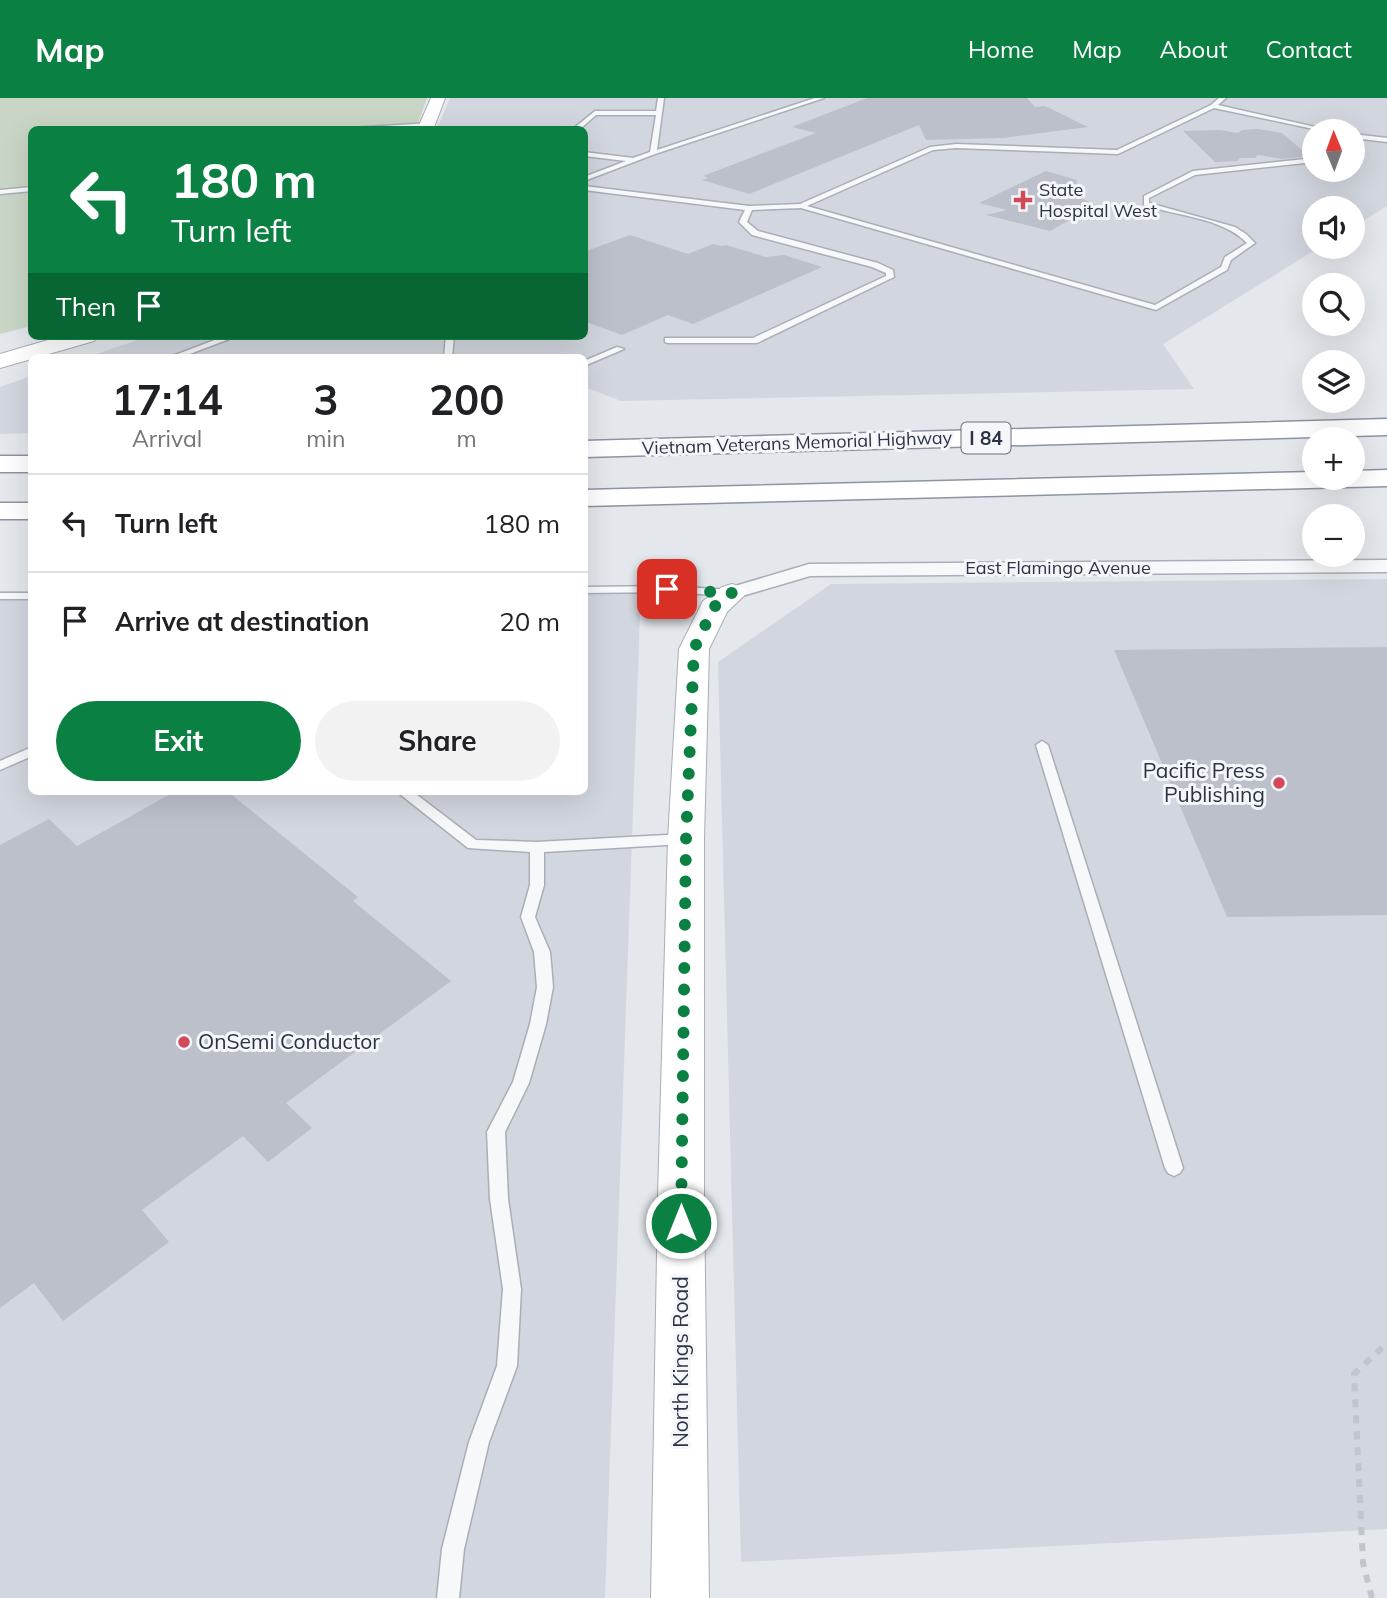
<!DOCTYPE html>
<meta charset="utf-8">
<style>
body{margin:0;font-family:Mulish,sans-serif;background:#f2f2f2;color:#202124;height:100vh;display:flex;flex-direction:column;font-size:26px;white-space:nowrap}
*{box-sizing:border-box;margin:0}
p{font-size:23px;color:#757577}
.icon{flex:none;width:38px;height:38px;fill:none;stroke:currentColor;stroke-width:2;stroke-linecap:round;stroke-linejoin:round}
.map{position:relative;flex:1;overflow:hidden}
.details{position:absolute;left:28px;top:256px;width:560px;height:441px;display:flex;flex-direction:column;background:#fff;border-radius:10px;box-shadow:0 7px 28px #0002}
.details>*{flex:none}
.banner{position:absolute;left:28px;top:28px;width:560px;height:214px;border-radius:10px;box-shadow:0 7px 28px #0002;background:#0b8043;color:#fff;overflow:hidden}
.needle{width:46px;rotate:359deg}
.buttons{position:absolute;left:1302px;top:21px;display:grid;gap:14px}
.buttons a{display:grid;place-items:center;width:63px;height:63px;border-radius:50%;background:#fff;box-shadow:0 7px 28px #0002;font-size:35px}
.pin{position:absolute;display:grid;place-items:center;width:60px;height:60px;color:#fff;margin:-30px;border-radius:14px;box-shadow:0 4px 10px #0006}
.me{position:absolute;width:77px;margin:-38px;rotate:0deg;stroke-linejoin:round;filter:drop-shadow(0 0 5px #0008)}
.turn{display:flex;align-items:center;gap:24px;height:147px;padding:0 28px;font-size:32px}
.turn .icon{width:91px;height:91px;stroke-width:2.5}
.turn b{display:block;font-size:49px;line-height:60px}
.then{display:flex;align-items:center;height:66px;padding:0 28px;background:#0003;gap:14px;font-size:26px}
.eta{display:flex;justify-content:space-evenly;align-items:center;height:119px;text-align:center}
.eta b{font-size:42px;font-weight:700;line-height:49px}
.button{display:flex;gap:14px;margin-top:auto;padding:14px 28px}
.button a{flex:1;height:80px;border-radius:42px;background:#0b8043;color:#fff;font-size:28px;font-weight:700;line-height:80px;text-align:center}
.button a+a{background:#f2f2f2;color:#202124}
ul{padding:0;list-style:none}
li{display:flex;align-items:center;gap:21px;height:98px;padding:0 28px;border-top:2px solid #e0e0e0}
li div{flex:1}
li b{display:block;font-size:26px}
li em{font-style:normal}
header{display:flex;align-items:center;gap:42px;box-sizing:border-box;height:98px;padding:0 35px;background:#0b8043;color:#fff}
header strong{font-size:33px}
nav{display:flex;gap:38px;margin-inline-start:auto;font-size:24px}
.map>svg:first-child{display:block}
.built{fill:#d2d6de;fill-rule:evenodd}
.green{fill:#c9d6c5}
.building{fill:#bbc0ca}
.lines{fill:none;stroke-linecap:round;stroke-linejoin:round}
.lane-casing{stroke:#a9aeb7;stroke-width:3}
.street-casing{stroke:#a9aeb7;stroke-width:3}
.secondary-casing{stroke:#a9aeb7;stroke-width:2}
.highway-casing{stroke:#8b94a3;stroke-width:3}
.path{stroke:#c2c5cb;stroke-width:6;stroke-dasharray:8 8;stroke-linecap:butt}
.lane{fill:#f7f8fa;fill-rule:evenodd}
.street{fill:#f7f8fa;fill-rule:evenodd}
.secondary{fill:#fff;fill-rule:evenodd}
.highway{fill:#fff;fill-rule:evenodd}
.route{stroke:#0b8043;stroke-width:12;stroke-dasharray:0 21.6}
.poi-dot{fill:#d1495b;stroke:#f4f6f9;stroke-width:2.5}
.labels{text-anchor:middle;stroke-width:6;stroke-linejoin:round;paint-order:stroke}
.far-poi-label{font-size:18px;fill:#2b3445;stroke:#f4f6f9;text-anchor:start}
.far-street-label{font-size:18px;fill:#2b3445;stroke:#f4f6f9}
.shield{fill:#f4f6f9;stroke:#676e7b;stroke-width:2}
.shield-label{font-size:19px;font-weight:bold;fill:#2b3445}
.poi-label{font-size:21px;fill:#2b3445;stroke:#f4f6f9;text-anchor:end}
.street-label{font-size:21px;fill:#2b3445;stroke:#f4f6f9}
</style>
<header>
<strong>Map</strong>
<nav><a>Home</a><a>Map</a><a>About</a><a>Contact</a></nav>
</header>
<div class="map">
<svg width="1387" height="1500" viewBox="0 0 1387 1500">
<rect width="100%" height="100%" fill="#e4e7ec"/>
<!-- built -->
<path class="built" d="M 450,0 L 1387,0 L 1387,108 L 1353,129 L 1353,110 L 1314,110 L 1314,149 L 1320,149 L 1163,246 L 1194,291 L 621,303 L 585,289 L 584,259 L 88,259 L 149,238 L 584,238 L 584,32 L 437,31 ZM 1314,33 L 1353,33 L 1353,72 L 1314,72 Z
M 31,278 L 31,335 L 0,336 L 0,289 Z
M 1387,481 L 1387,1431 L 741,1464 L 718,564 L 831,486 Z
M 641,487 L 605,1500 L 0,1500 L 0,493 L 31,493 L 32,693 L 584,693 L 585,488 Z"/>
<!-- green -->
<path class="green" d="M 0,0 L 427,0 L 416,31 L 32,32 L 31,228 L 0,236 Z"/>
<!-- building -->
<path class="building" d="M 867,0 L 1027,0 L 1035,9 L 1045,8 L 1088,29 L 1003,40 L 926,42 L 919,27 L 749,96 L 702,82 L 708,80 L 703,78 L 816,35 L 792,29 Z
M 1258,31 L 1282,35 L 1309,58 L 1282,61 L 1258,57 L 1255,60 L 1240,60 L 1237,63 L 1215,64 L 1183,33 L 1220,32 L 1238,35 L 1242,32 Z
M 1046,73 L 1077,82 L 1075,97 L 1096,107 L 1050,133 L 986,117 L 1007,112 L 979,105 Z
M 630,137 L 688,156 L 713,146 L 722,148 L 726,147 L 766,159 L 784,157 L 822,169 L 693,226 L 668,217 L 622,237 L 584,223 L 584,154 Z
M 1387,549 L 1387,817 L 1227,819 L 1114,552 Z
M 176,693 L 227,693 L 358,799 L 353,803 L 451,883 L 286,1005 L 312,1030 L 268,1064 L 243,1038 L 142,1112 L 169,1144 L 63,1223 L 34,1185 L 0,1210 L 0,747 L 49,721 L 77,748 Z"/>
<g class="lines">
<!-- lane casing -->
<g class="lane-casing">
<path id="lane" d="M 658,0 L 664,0 L 657,52 L 815,0 L 824,0 L 655,56 L 584,83 L 584,79 L 626,63 L 584,58 L 584,54 L 633,60 L 650,54 L 656,17 L 596,17 L 579,32 L 573,31 L 595,13 L 656,13 Z
M 1219,0 L 1226,0 L 1218,7 L 1333,33 L 1323,33 L 1214,10 L 1118,56 L 956,50 L 933,52 L 807,108 L 1155,207 L 1221,169 L 1225,159 L 1247,145 C 1222,119 1176,118 1144,107 L 1144,98 L 1193,73 L 1314,60 L 1314,64 L 1195,77 L 1149,100 L 1149,105 L 1235,129 L 1246,136 L 1255,145 L 1231,162 L 1227,172 L 1156,212 L 801,110 L 752,112 L 747,124 L 758,133 L 878,165 L 893,172 L 894,179 L 757,245 L 668,245 L 665,244 L 665,240 L 753,240 L 886,178 L 886,175 L 872,169 L 752,137 L 739,124 L 745,112 L 584,92 L 584,88 L 749,108 L 800,106 L 930,49 L 956,46 L 1117,52 L 1211,7 Z
M 430,25 L 428,28 L 349,32 L 352,30 Z
M 1353,36 L 1387,40 L 1387,44 L 1353,40 Z
M 32,89 L 32,93 L 0,96 L 0,92 Z
M 225,238 L 237,238 L 182,259 L 170,259 Z
M 446,238 L 454,238 L 452,259 L 444,259 Z
M 617,249 L 624,251 L 584,268 L 584,263 Z
M 667,488 L 732,492 L 738,495 L 732,498 L 667,494 L 584,495 L 584,489 Z
M 0,495 L 32,495 L 32,501 L 0,501 Z
M 1042,643 L 1048,647 L 1183,1070 L 1180,1075 L 1174,1078 L 1168,1075 L 1165,1070 L 1036,647 Z
M 32,649 L 32,658 L 0,672 L 0,663 Z
M 396,693 L 412,693 L 476,742 L 537,744 L 684,736 L 691,741 L 684,746 L 544,754 L 544,787 L 535,819 L 550,854 L 553,889 L 546,926 L 529,985 L 505,1034 L 508,1101 L 521,1191 L 517,1268 L 489,1344 L 464,1451 L 459,1500 L 437,1500 L 442,1451 L 469,1344 L 497,1268 L 503,1191 L 490,1101 L 487,1034 L 513,984 L 530,926 L 537,889 L 534,854 L 521,819 L 530,787 L 530,754 L 468,750 Z"/>
</g>
<!-- street casing -->
<g class="street-casing">
<path id="street" d="M 1387,462 L 1387,474 L 810,478 L 732,501 L 725,499 L 722,495 L 725,491 L 809,466 Z"/>
</g>
<!-- secondary casing -->
<g class="secondary-casing">
<path id="secondary" d="M 431,0 L 445,0 L 433,32 L 417,32 Z
M 62,238 L 97,238 L 94,243 L 0,270 L 0,256 Z
M 732,486 L 742,489 L 747,495 L 727,514 L 709,551 L 704,741 L 704,1098 L 709,1500 L 651,1500 L 658,1098 L 668,741 L 679,551 L 703,503 L 722,489 Z"/>
</g>
<!-- highway casing -->
<g class="highway-casing">
<path id="highway" d="M 1387,321 L 1387,337 L 584,359 L 584,343 Z
M 0,358 L 32,358 L 32,374 L 0,374 Z
M 1387,372 L 1387,388 L 584,408 L 584,392 L 1314,374 L 1314,380 L 1353,380 L 1353,373 Z
M 0,405 L 32,405 L 32,421 L 0,421 Z"/>
</g>
<!-- path -->
<path class="path" d="M 1372,1500 L 1363,1465 L 1354,1276 L 1387,1245"/>
<!-- lane -->
<use href="#lane" class="lane"/>
<!-- street -->
<use href="#street" class="street"/>
<!-- secondary -->
<use href="#secondary" class="secondary"/>
<!-- highway -->
<use href="#highway" class="highway"/>
</g>
<g class="lines">
<!-- route -->
<path class="route" d="M 667,491 L 732,495 L 714,509 L 694,551 L 686,741 L 681,1125"/>
</g>
<!-- markers -->
<g class="poi-dot">
<path d="M1019.5 91.5h7v7h7v7h-7v7h-7v-7h-7v-7h7z"/>
<circle cx="1279" cy="685" r="7"/>
<circle cx="184" cy="944" r="7"/>
</g>
<g class="labels">
<!-- far-poi labels -->
<g class="far-poi-label">
<text x="1039" y="98">State<tspan x="1039" dy="21">Hospital West</tspan></text>
</g>
<!-- far-street labels -->
<g class="far-street-label">
<text transform="translate(797 345) rotate(-2)" y="6">Vietnam Veterans Memorial Highway</text>
<text x="1058" y="476">East Flamingo Avenue</text>
</g>
<!-- shield labels -->
<rect class="shield" x="961.5" y="324.5" width="49" height="31" rx="5"/>
<g class="shield-label">
<text x="986" y="347">I 84</text>
</g>
<!-- poi labels -->
<g class="poi-label">
<text x="1265" y="680">Pacific Press<tspan x="1265" dy="24">Publishing</tspan></text>
<text x="198" y="951" text-anchor="start">OnSemi Conductor</text>
</g>
<!-- street labels -->
<g class="street-label">
<text transform="translate(681 1264) rotate(-90)" y="7">North Kings Road</text>
</g>
</g>
</svg>
<div class="buttons">
<a><svg class="needle" viewBox="-14 -14 28 28"><path d="M0-13l5 13h-10z" fill="#e53935"/><path d="M0 13l5-13h-10z" fill="#757577"/></svg></a>
<a><svg class="icon" aria-label="sound" viewBox="0 0 24 24"><path d="M4 9h4l5-4v14l-5-4H4zM17 9q2 3 0 6"/></svg></a>
<a><svg class="icon" aria-label="search" viewBox="0 0 24 24"><circle cx="10" cy="10" r="6"/><path d="M15 15l6 6"/></svg></a>
<a><svg class="icon" aria-label="layers" viewBox="0 0 24 24"><path d="M12 4l9 5-9 5-9-5zM3 14l9 5 9-5"/></svg></a>
<a>+</a>
<a>−</a>
</div>
<div class="pin" style="left:667px;top:491px;background:#d93025"><svg class="icon" aria-label="arrive" viewBox="0 0 24 24"><path d="M6 21V4h12l-3 4 3 4H6"/></svg></div>
<svg class="me" style="left:681px;top:1125px" viewBox="-20 -20 40 40"><circle r="17" fill="#0b8043" stroke="#fff" stroke-width="3"/><path d="M0-11L8 9 0 5-8 9z" fill="#fff"/></svg>
<div class="banner">
<div class="turn"><svg class="icon" aria-label="left" viewBox="0 0 24 24"><path d="M17 20v-9H6M10 6l-5 5 5 5"/></svg><div><b>180 m</b>Turn left</div></div>
<div class="then">Then<svg class="icon" aria-label="arrive" viewBox="0 0 24 24"><path d="M6 21V4h12l-3 4 3 4H6"/></svg></div>
</div>
<section class="details">
<div class="eta">
<div><b>17:14</b><p>Arrival</p></div>
<div><b>3</b><p>min</p></div>
<div><b>200</b><p>m</p></div>
</div>
<ul>
<li><svg class="icon" aria-label="left" viewBox="0 0 24 24"><path d="M17 20v-9H6M10 6l-5 5 5 5"/></svg><div><b>Turn left</b></div><em>180 m</em></li>
<li><svg class="icon" aria-label="arrive" viewBox="0 0 24 24"><path d="M6 21V4h12l-3 4 3 4H6"/></svg><div><b>Arrive at destination</b></div><em>20 m</em></li>
</ul>
<div class="button"><a>Exit</a><a>Share</a></div>
</section>
</div>
